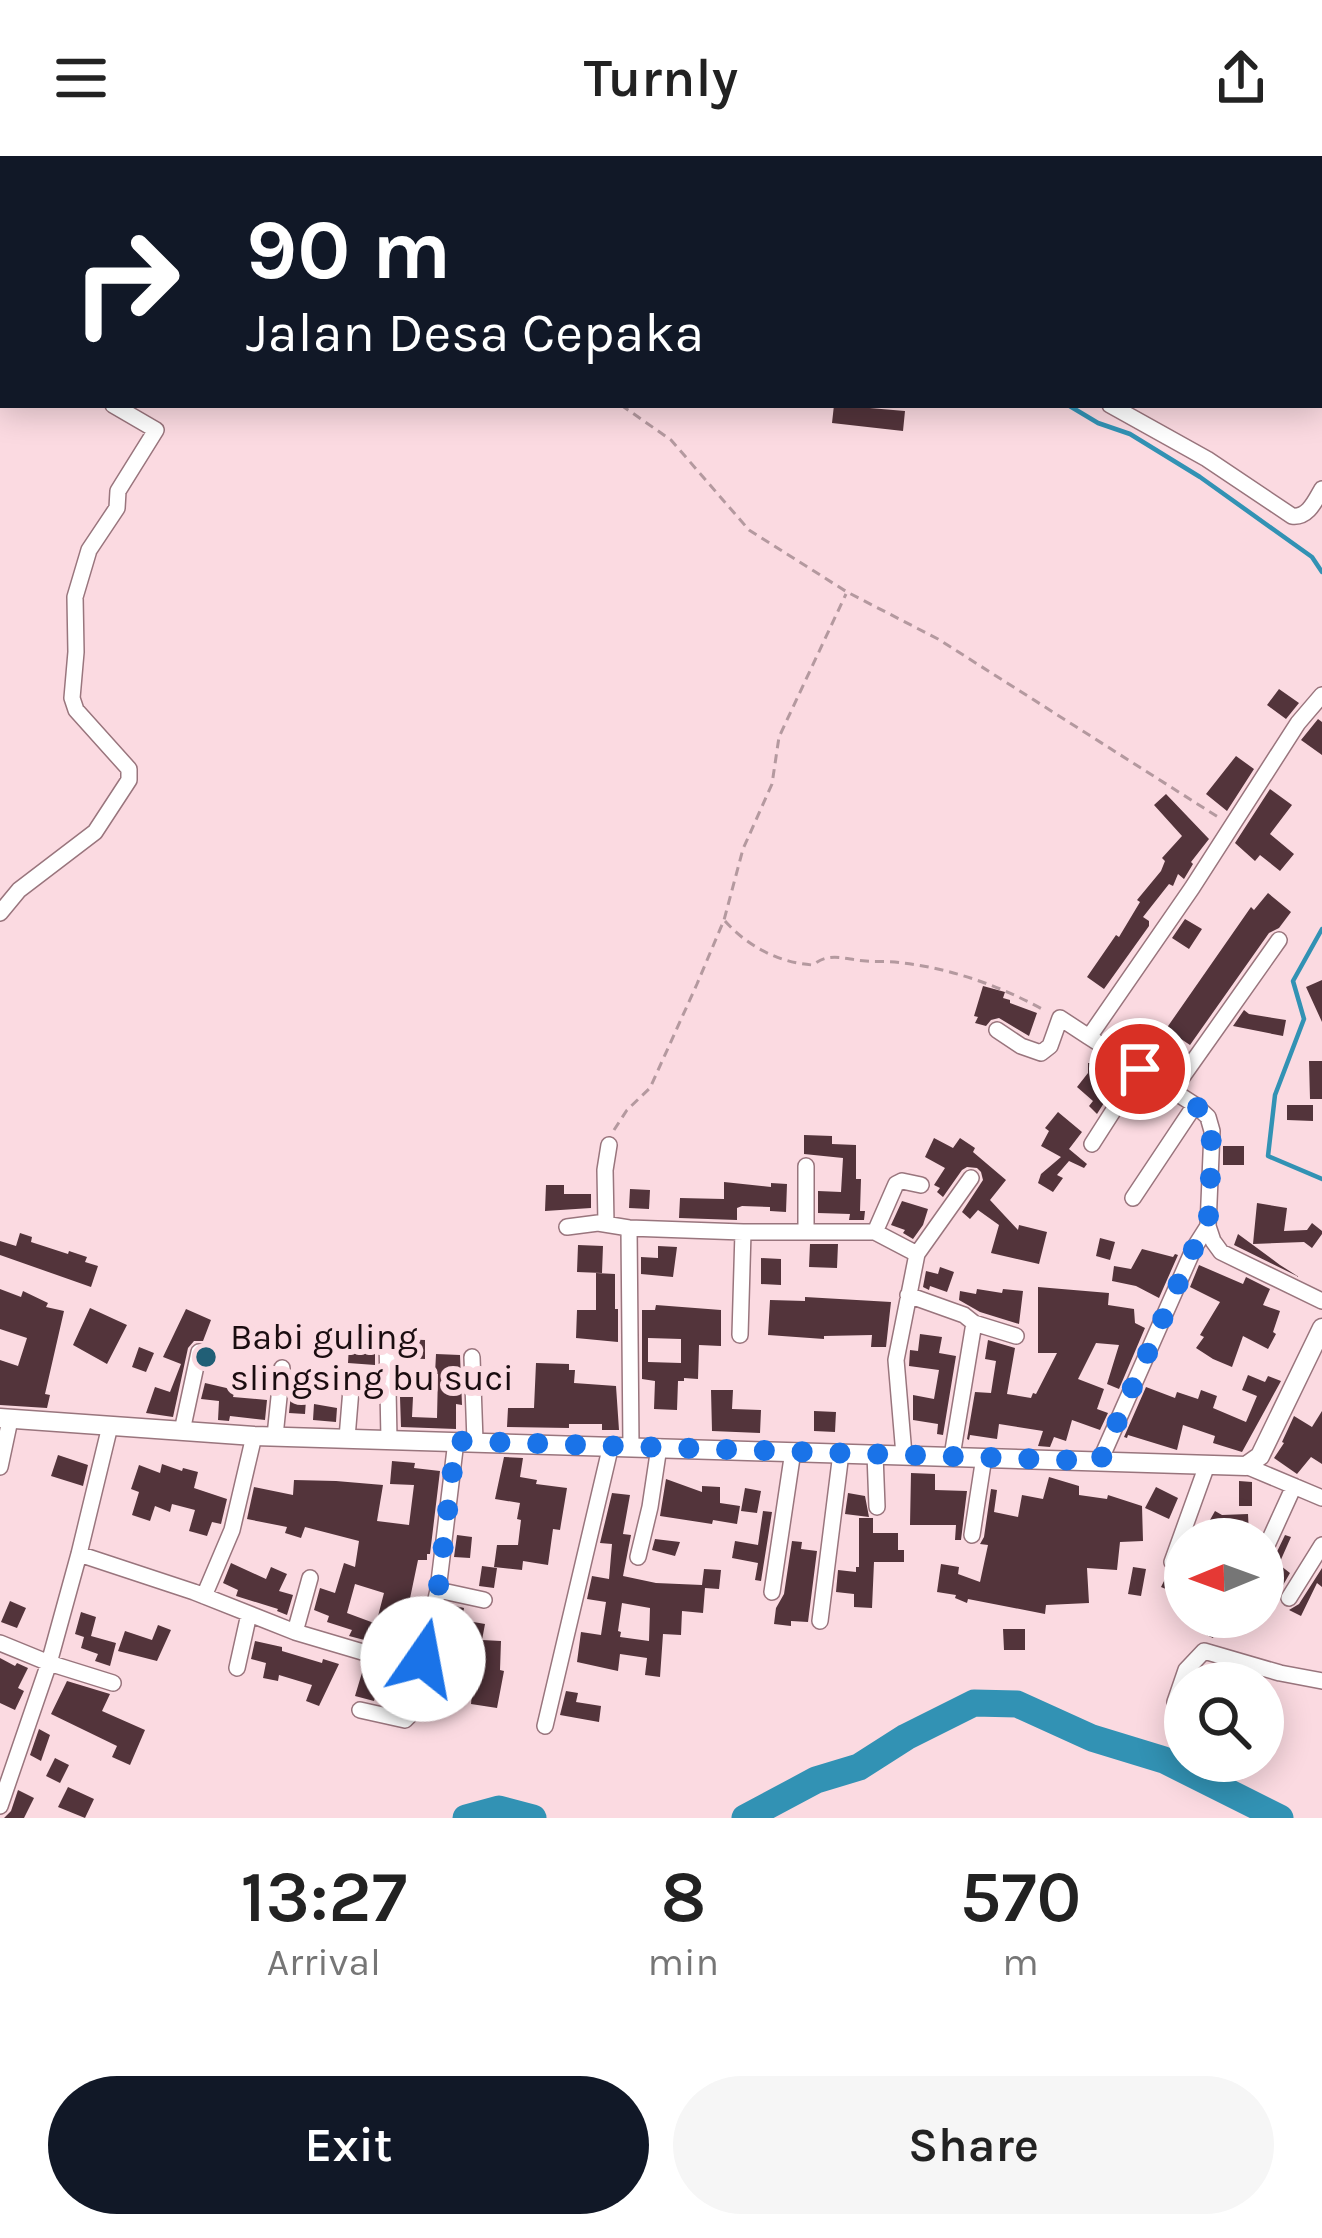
<!DOCTYPE html>
<style>
body{margin:0;font-family:Karla,sans-serif;background:#f6f6f6;color:#222;height:100vh;display:flex;flex-direction:column;font-size:45px;white-space:nowrap}
*{box-sizing:border-box;margin:0}
p{font-size:39px;color:#767676}
.icon{flex:none;width:66px;height:66px;fill:none;stroke:currentColor;stroke-width:2;stroke-linecap:round;stroke-linejoin:round}
.map{position:relative;height:1662px;overflow:hidden}
.side{display:flex;flex-direction:column;background:#fff;flex:1}
.side>*{flex:none}
.hud{position:absolute;left:0px;top:0px;width:1323px;height:252px;box-shadow:0 6px 30px #0003;background:#111827;color:#fff;overflow:hidden}
.needle{width:78px;rotate:269deg}
.tools{position:absolute;left:1164px;top:1362px;display:grid;gap:24px}
.tools a{display:grid;place-items:center;width:120px;height:120px;border-radius:50%;background:#fff;box-shadow:0 6px 30px #0003;font-size:60px}
.pin{position:absolute;display:grid;place-items:center;width:102px;height:102px;color:#fff;margin:-51px;border:6px solid #fff;border-radius:50%;box-shadow:0 3px 12px #0007}
.me{position:absolute;width:132px;margin:-66px;rotate:12deg;stroke-linejoin:round;filter:drop-shadow(0 0 9px #0008)}
.turn{display:flex;align-items:center;gap:42px;height:252px;padding:0 48px;font-size:54px}
.turn .icon{width:156px;height:156px;stroke-width:2.5}
.turn b{display:block;font-size:84px;line-height:102px}
.eta{display:flex;justify-content:space-evenly;align-items:center;height:204px;text-align:center}
.eta b{font-size:72px;font-weight:600;line-height:84px}
.primary-button{display:flex;gap:24px;margin-top:auto;padding:24px 48px}
.primary-button a{flex:1;height:138px;border-radius:72px;background:#111827;color:#fff;font-size:48px;font-weight:600;line-height:138px;text-align:center}
.primary-button a+a{background:#f6f6f6;color:#222}
header{display:flex;justify-content:space-between;align-items:center;height:156px;padding:0 48px;background:#fff;font-size:54px;font-weight:600}
.map>svg:first-child{display:block}
.lines{fill:none;stroke-linecap:round;stroke-linejoin:round}
.stream{stroke:#3292b4;stroke-width:4.5}
.river{stroke:#3292b4;stroke-width:27}
.building{fill:#53343b;fill-rule:evenodd}
.minor-casing{stroke:#99757d;stroke-width:18}
.tertiary-casing{stroke:#99757d;stroke-width:21}
.path{stroke:#b4999f;stroke-width:3;stroke-dasharray:9 6;stroke-linecap:butt}
.minor{stroke:#fff;stroke-width:15}
.tertiary{stroke:#fff;stroke-width:18}
.route{stroke:#1a73e8;stroke-width:21;stroke-dasharray:0 37.8}
.poi-dot{fill:#215f76;stroke:#fbdae1;stroke-width:4.5}
.labels{text-anchor:middle;stroke-width:12;stroke-linejoin:round;paint-order:stroke}
.poi-label{font-size:36px;fill:#1a0d10;stroke:#fbdae1;text-anchor:start}
</style>
<header><svg class="icon" aria-label="menu" viewBox="0 0 24 24"><path d="M4 6h16M4 12h16M4 18h16"/></svg>Turnly<svg class="icon" aria-label="share" viewBox="0 0 24 24"><path d="M12 15V3M7 8l5-5 5 5M5 13v7h14v-7"/></svg></header>
<div class="map">
<svg width="1322" height="1662" viewBox="0 0 1322 1662">
<rect width="100%" height="100%" fill="#fbdae1"/>
<g class="lines">
<!-- stream -->
<path class="stream" d="M 619,0 L 620,3
M 1068,249 L 1098,267 L 1130,278 L 1200,321 L 1312,401 L 1322,416
M 1322,773 L 1293,825 L 1304,863 L 1275,939 L 1268,1000 L 1322,1023"/>
<!-- river -->
<path class="river" d="M 466,1662 L 499,1653 L 533,1662
M 745,1662 L 816,1624 L 859,1611 L 906,1581 L 974,1547 L 1017,1548 L 1092,1582 L 1164,1604 L 1280,1662"/>
</g>
<!-- building -->
<path class="building" d="M 834,249 L 905,255 L 903,275 L 832,267 Z
M 1279,533 L 1299,547 L 1286,563 L 1267,549 Z
M 1318,563 L 1322,566 L 1322,599 L 1301,584 Z
M 1236,600 L 1254,613 L 1227,655 L 1206,638 Z
M 1270,633 L 1292,649 L 1270,678 L 1294,698 L 1280,715 L 1260,699 L 1255,705 L 1235,687 Z
M 1166,638 L 1209,683 L 1191,706 L 1193,708 L 1184,723 L 1178,718 L 1173,730 L 1169,728 L 1143,761 L 1149,765 L 1149,770 L 1104,833 L 1087,821 L 1116,779 L 1119,781 L 1140,746 L 1137,744 L 1161,715 L 1165,705 L 1162,702 L 1182,680 L 1154,649 Z
M 1268,737 L 1291,756 L 1279,772 L 1269,777 L 1190,889 L 1166,873 L 1251,751 L 1254,754 Z
M 1185,763 L 1202,773 L 1189,793 L 1172,782 Z
M 1322,824 L 1322,866 L 1306,831 Z
M 983,830 L 1005,836 L 1003,842 L 1010,844 L 1010,847 L 1037,857 L 1029,880 L 999,862 L 991,864 L 986,870 L 975,867 L 978,861 L 974,860 Z
M 1244,854 L 1249,858 L 1286,864 L 1283,880 L 1233,870 Z
M 1309,905 L 1322,905 L 1322,943 L 1310,943 Z
M 1088,907 L 1104,907 L 1104,934 L 1109,939 L 1097,958 L 1089,950 L 1093,945 L 1077,931 L 1088,917 Z
M 1143,930 L 1166,945 L 1154,961 L 1136,942 Z
M 1287,949 L 1313,949 L 1313,965 L 1287,964 Z
M 1058,956 L 1082,976 L 1069,993 L 1087,1008 L 1084,1012 L 1069,1005 L 1057,1019 L 1063,1022 L 1053,1036 L 1038,1027 L 1041,1018 L 1061,1001 L 1041,990 L 1049,975 L 1045,972 Z
M 804,979 L 832,980 L 832,988 L 856,989 L 856,1023 L 861,1023 L 860,1055 L 865,1055 L 864,1064 L 849,1064 L 850,1058 L 818,1057 L 818,1035 L 841,1036 L 843,1002 L 804,998 Z
M 934,982 L 953,992 L 960,982 L 975,992 L 973,996 L 1006,1024 L 990,1044 L 1018,1074 L 1019,1069 L 1047,1076 L 1039,1108 L 991,1097 L 999,1069 L 978,1054 L 970,1063 L 962,1056 L 983,1024 L 981,1016 L 977,1012 L 967,1011 L 962,1014 L 943,1041 L 937,1036 L 940,1032 L 934,1029 L 945,1012 L 925,1001 Z
M 1223,990 L 1244,990 L 1244,1009 L 1223,1009 Z
M 724,1026 L 771,1031 L 771,1027 L 787,1028 L 786,1056 L 770,1055 L 770,1051 L 742,1050 L 737,1052 L 737,1064 L 679,1062 L 680,1042 L 724,1043 Z
M 546,1029 L 564,1029 L 564,1038 L 591,1038 L 591,1052 L 545,1055 Z
M 630,1033 L 650,1034 L 649,1053 L 629,1052 Z
M 902,1045 L 928,1053 L 923,1069 L 913,1083 L 903,1077 L 905,1074 L 891,1069 Z
M 1257,1047 L 1287,1052 L 1284,1075 L 1307,1074 L 1312,1067 L 1322,1075 L 1322,1078 L 1312,1092 L 1304,1086 L 1253,1088 Z
M 20,1077 L 32,1081 L 31,1086 L 68,1098 L 69,1095 L 87,1101 L 85,1106 L 98,1110 L 91,1131 L 0,1099 L 0,1085 L 16,1090 Z
M 1238,1078 L 1280,1109 L 1299,1121 L 1234,1089 Z
M 1100,1082 L 1115,1086 L 1110,1104 L 1096,1100 Z
M 810,1088 L 838,1088 L 837,1112 L 809,1111 Z
M 578,1089 L 603,1090 L 602,1117 L 577,1116 Z
M 658,1090 L 677,1091 L 673,1121 L 641,1118 L 641,1101 L 658,1102 Z
M 1142,1093 L 1173,1101 L 1175,1098 L 1178,1099 L 1159,1142 L 1136,1130 L 1112,1125 L 1114,1110 L 1131,1113 Z
M 761,1102 L 781,1103 L 781,1129 L 761,1128 Z
M 1199,1109 L 1243,1128 L 1246,1121 L 1270,1133 L 1263,1149 L 1280,1155 L 1273,1176 L 1276,1178 L 1268,1193 L 1243,1180 L 1232,1211 L 1213,1203 L 1196,1192 L 1204,1181 L 1200,1179 L 1220,1146 L 1190,1131 Z
M 940,1111 L 954,1116 L 947,1136 L 930,1130 L 929,1134 L 923,1131 L 926,1115 L 938,1118 Z
M 596,1117 L 615,1118 L 615,1153 L 618,1153 L 618,1186 L 576,1182 L 577,1154 L 596,1154 Z
M 1038,1131 L 1109,1137 L 1108,1149 L 1134,1153 L 1135,1167 L 1145,1172 L 1119,1233 L 1107,1228 L 1119,1189 L 1096,1187 L 1078,1223 L 1104,1233 L 1097,1253 L 1108,1257 L 1100,1274 L 1072,1264 L 1066,1285 L 1054,1281 L 1050,1291 L 1038,1290 L 1043,1275 L 999,1268 L 997,1283 L 970,1279 L 969,1284 L 967,1283 L 975,1236 L 991,1237 L 996,1205 L 985,1203 L 988,1184 L 1015,1192 L 1007,1238 L 1031,1242 L 1033,1237 L 1036,1238 L 1057,1197 L 1038,1197 Z
M 0,1133 L 21,1141 L 23,1135 L 48,1147 L 46,1151 L 64,1155 L 45,1238 L 50,1239 L 47,1252 L 0,1249 L 0,1204 L 18,1210 L 27,1182 L 0,1173 Z
M 977,1133 L 1002,1137 L 1003,1133 L 1023,1135 L 1019,1168 L 980,1156 L 959,1144 L 960,1135 L 976,1138 Z
M 805,1141 L 891,1146 L 886,1191 L 871,1191 L 872,1179 L 824,1180 L 824,1183 L 768,1179 L 770,1144 L 805,1145 Z
M 656,1149 L 721,1154 L 721,1190 L 699,1189 L 698,1223 L 684,1222 L 684,1225 L 678,1225 L 677,1254 L 654,1253 L 655,1225 L 642,1223 L 642,1154 L 655,1154 ZM 648,1182 L 681,1183 L 681,1207 L 648,1206 Z
M 90,1152 L 127,1169 L 107,1208 L 73,1189 Z
M 186,1153 L 211,1164 L 203,1185 L 194,1185 L 188,1192 L 173,1261 L 146,1257 L 155,1231 L 170,1236 L 181,1208 L 163,1201 Z
M 920,1178 L 942,1181 L 939,1197 L 956,1200 L 943,1279 L 937,1278 L 938,1268 L 913,1264 L 913,1239 L 934,1243 L 939,1214 L 909,1210 L 910,1194 L 918,1195 Z
M 399,1183 L 425,1184 L 425,1203 L 399,1202 Z
M 349,1189 L 375,1191 L 375,1209 L 348,1207 Z
M 139,1191 L 154,1197 L 146,1216 L 132,1211 Z
M 436,1198 L 460,1199 L 462,1249 L 456,1248 L 456,1273 L 401,1271 L 400,1241 L 413,1241 L 412,1261 L 437,1262 L 438,1218 L 435,1218 Z
M 536,1207 L 569,1208 L 569,1214 L 575,1214 L 574,1227 L 616,1230 L 619,1274 L 602,1274 L 602,1268 L 569,1268 L 569,1272 L 507,1271 L 508,1252 L 534,1252 Z
M 1248,1219 L 1265,1226 L 1268,1220 L 1281,1225 L 1242,1296 L 1213,1287 L 1215,1280 L 1183,1269 L 1177,1294 L 1128,1279 L 1127,1282 L 1124,1281 L 1146,1231 L 1175,1242 L 1177,1236 L 1198,1243 L 1201,1234 L 1217,1240 L 1213,1252 L 1246,1266 L 1257,1240 L 1242,1234 Z
M 205,1227 L 235,1234 L 233,1241 L 267,1244 L 265,1264 L 230,1260 L 229,1265 L 218,1264 L 219,1245 L 201,1243 Z
M 292,1228 L 307,1229 L 305,1258 L 289,1257 Z
M 711,1234 L 733,1234 L 732,1253 L 761,1254 L 760,1277 L 712,1275 Z
M 314,1248 L 337,1252 L 336,1266 L 313,1264 Z
M 814,1255 L 836,1256 L 835,1276 L 814,1275 Z
M 1322,1255 L 1322,1308 L 1311,1301 L 1297,1318 L 1274,1302 L 1284,1287 L 1282,1286 L 1294,1260 L 1312,1271 Z
M 58,1299 L 88,1309 L 83,1330 L 51,1320 Z
M 504,1301 L 523,1302 L 520,1321 L 537,1324 L 536,1328 L 567,1332 L 560,1374 L 553,1373 L 548,1409 L 523,1405 L 522,1414 L 494,1411 L 497,1389 L 518,1389 L 521,1364 L 517,1363 L 520,1347 L 495,1343 Z
M 392,1305 L 415,1307 L 414,1312 L 440,1315 L 430,1398 L 427,1398 L 427,1404 L 418,1404 L 408,1452 L 416,1454 L 412,1471 L 417,1473 L 412,1497 L 399,1492 L 406,1472 L 377,1464 L 384,1437 L 355,1428 L 347,1457 L 382,1470 L 376,1487 L 349,1480 L 352,1474 L 327,1466 L 329,1460 L 314,1454 L 320,1432 L 335,1437 L 344,1407 L 355,1411 L 359,1385 L 305,1371 L 301,1382 L 285,1377 L 287,1371 L 247,1363 L 254,1331 L 293,1339 L 294,1324 L 336,1325 L 383,1329 L 377,1365 L 409,1369 L 414,1329 L 390,1328 Z
M 162,1308 L 182,1315 L 183,1312 L 198,1316 L 194,1332 L 227,1343 L 221,1368 L 212,1366 L 207,1380 L 189,1375 L 195,1354 L 172,1348 L 170,1356 L 155,1350 L 150,1365 L 132,1359 L 139,1336 L 131,1333 L 139,1309 L 160,1317 Z
M 911,1317 L 935,1318 L 935,1334 L 967,1335 L 961,1384 L 955,1384 L 956,1369 L 910,1369 Z
M 1049,1321 L 1079,1330 L 1079,1339 L 1107,1343 L 1108,1339 L 1142,1350 L 1143,1385 L 1120,1386 L 1117,1414 L 1087,1412 L 1089,1447 L 1046,1449 L 1045,1458 L 968,1443 L 967,1447 L 955,1442 L 956,1439 L 937,1436 L 941,1408 L 959,1411 L 958,1418 L 980,1426 L 988,1389 L 980,1388 L 984,1381 L 991,1333 L 997,1334 L 994,1356 L 1018,1361 L 1022,1339 L 1043,1343 Z
M 666,1323 L 702,1336 L 702,1330 L 720,1331 L 720,1347 L 740,1350 L 737,1368 L 713,1364 L 712,1368 L 660,1360 Z
M 1239,1325 L 1252,1326 L 1252,1350 L 1239,1350 Z
M 1156,1331 L 1178,1342 L 1169,1363 L 1145,1352 Z
M 745,1332 L 761,1335 L 757,1357 L 741,1355 Z
M 612,1337 L 630,1339 L 623,1378 L 631,1379 L 623,1420 L 656,1427 L 702,1429 L 704,1413 L 721,1414 L 719,1433 L 705,1432 L 703,1457 L 682,1455 L 681,1479 L 663,1478 L 660,1521 L 645,1519 L 647,1502 L 620,1498 L 618,1515 L 577,1506 L 581,1476 L 601,1479 L 606,1446 L 587,1443 L 592,1420 L 609,1423 L 612,1388 L 600,1387 ZM 622,1447 L 650,1452 L 649,1485 L 620,1481 L 621,1476 L 618,1475 Z
M 848,1337 L 865,1340 L 869,1361 L 845,1358 Z
M 763,1355 L 772,1356 L 761,1425 L 755,1424 L 758,1407 L 732,1402 L 735,1385 L 758,1389 Z
M 1215,1355 L 1222,1359 L 1248,1358 L 1249,1379 L 1201,1380 Z
M 859,1362 L 873,1362 L 873,1377 L 898,1377 L 898,1394 L 904,1394 L 904,1406 L 874,1406 L 872,1452 L 854,1451 L 854,1438 L 836,1436 L 838,1414 L 856,1416 L 856,1411 L 859,1411 Z
M 457,1379 L 472,1381 L 470,1402 L 454,1401 Z
M 1285,1379 L 1291,1381 L 1275,1417 L 1263,1412 L 1273,1404 Z
M 655,1383 L 680,1386 L 675,1400 L 652,1394 Z
M 792,1385 L 802,1386 L 801,1393 L 817,1395 L 808,1466 L 791,1465 L 791,1470 L 774,1468 L 776,1452 L 784,1438 Z
M 231,1407 L 266,1423 L 271,1411 L 287,1418 L 279,1435 L 293,1439 L 287,1459 L 277,1455 L 278,1453 L 236,1440 L 238,1434 L 223,1427 Z
M 482,1410 L 497,1412 L 494,1432 L 479,1430 Z
M 1281,1410 L 1290,1417 L 1278,1438 L 1267,1430 Z
M 1133,1411 L 1146,1413 L 1141,1440 L 1128,1438 Z
M 1322,1412 L 1322,1431 L 1317,1427 L 1301,1460 L 1289,1454 L 1299,1448 Z
M 1168,1417 L 1177,1417 L 1185,1421 L 1185,1441 L 1161,1431 Z
M 10,1445 L 26,1452 L 17,1472 L 1,1466 Z
M 447,1448 L 464,1452 L 462,1464 L 485,1468 L 482,1484 L 501,1485 L 500,1514 L 504,1515 L 497,1552 L 471,1548 L 472,1536 L 451,1533 L 453,1515 L 433,1510 Z
M 81,1456 L 96,1461 L 91,1480 L 116,1487 L 110,1510 L 95,1505 L 98,1498 L 81,1492 L 84,1481 L 75,1478 Z
M 1181,1461 L 1222,1461 L 1213,1482 L 1202,1477 Z
M 158,1469 L 171,1474 L 157,1505 L 118,1495 L 125,1475 L 152,1484 Z
M 1003,1473 L 1025,1473 L 1025,1494 L 1004,1494 Z
M 255,1485 L 282,1491 L 282,1495 L 322,1507 L 323,1503 L 339,1508 L 319,1550 L 306,1545 L 312,1529 L 279,1519 L 278,1525 L 263,1522 L 266,1507 L 251,1503 Z
M 0,1502 L 15,1510 L 17,1507 L 28,1512 L 18,1532 L 24,1535 L 15,1554 L 0,1547 Z
M 364,1510 L 383,1515 L 374,1545 L 355,1540 Z
M 67,1525 L 110,1538 L 102,1555 L 145,1574 L 130,1609 L 112,1601 L 117,1590 L 51,1558 Z
M 566,1535 L 578,1537 L 576,1546 L 601,1550 L 599,1566 L 560,1559 Z
M 39,1573 L 50,1579 L 41,1605 L 30,1599 Z
M 55,1602 L 69,1609 L 60,1627 L 46,1620 Z
M 68,1631 L 94,1643 L 85,1662 L 58,1651 Z
M 18,1634 L 34,1642 L 24,1662 L 4,1662 L 11,1655 Z"/>
<g class="lines">
<!-- minor casing -->
<g class="minor-casing">
<path id="minor" d="M 711,3 L 714,0
M 0,183 L 3,185
M 1110,249 L 1207,303 L 1292,360 C 1308,362 1315,345 1322,333
M 1322,539 L 1298,567 L 1192,732 L 1089,881 L 1195,949 L 1208,961 L 1212,975 L 1208,1070 L 1213,1085 L 1221,1096 L 1322,1145
M 0,757 L 19,734 L 95,676 L 129,624 L 129,613 L 76,554 L 72,542 L 76,496 L 75,441 L 89,394 L 117,352 L 118,335 L 156,274 L 113,249
M 997,874 L 1021,890 L 1041,897 L 1050,890 L 1060,862 L 1089,881
M 1173,934 L 1279,784
M 1092,988 L 1140,913
M 806,1010 L 806,1074
M 1133,1042 L 1195,949
M 606,1068 L 605,1014 L 609,989
M 567,1071 L 598,1067 L 629,1072 L 743,1076 L 875,1076 L 917,1098
M 629,1072 L 631,1290
M 875,1076 L 896,1028 L 902,1025 L 921,1029
M 908,1139 L 964,1159 L 974,1167 L 952,1300
M 974,1167 L 1016,1180
M 740,1179 L 743,1076
M 387,1183 L 389,1283
M 472,1201 L 475,1285
M 182,1275 L 199,1196
M 275,1280 L 282,1212
M 347,1282 L 352,1221
M 875,1298 L 877,1351
M 904,1299 L 896,1204 L 917,1098 L 971,1022
M 1100,1305 L 1194,1092 L 1208,1070
M 1246,1310 L 1322,1342
M 0,1311 L 10,1264
M 972,1379 L 984,1301
M 79,1398 L 194,1436 L 295,1476 L 420,1513
M 1263,1398 L 1294,1330
M 638,1401 L 650,1351 L 659,1291
M 1172,1406 L 1207,1309
M 438,1434 L 484,1444
M 772,1436 L 793,1295
M 204,1440 L 232,1374 L 254,1280
M 1289,1442 L 1322,1389
M 820,1465 L 841,1297
M 295,1476 L 310,1422
M 0,1487 L 49,1507 L 113,1527
M 237,1512 L 249,1458
M 1175,1546 L 1186,1514 L 1204,1495 L 1280,1517 L 1322,1525
M 360,1554 L 405,1564 L 410,1559 L 438,1434 L 456,1285
M 545,1570 L 611,1289
M 0,1650 L 49,1507 L 79,1398 L 110,1270"/>
</g>
<!-- tertiary casing -->
<g class="tertiary-casing">
<path id="tertiary" d="M 0,1262 L 254,1280 L 1246,1310 L 1260,1300 L 1322,1172"/>
</g>
<!-- path -->
<path class="path" d="M 214,0 L 218,3
M 386,0 L 387,3
M 621,249 L 671,284 L 749,374 L 847,436 L 938,483 L 1218,661
M 725,765 C 747,790 779,807 813,809 C 830,795 846,804 866,805 C 878,806 891,805 903,807 C 953,813 1000,830 1044,854
M 614,974 L 627,954 L 650,932 L 697,828 L 724,764 L 743,693 L 772,628 L 779,581 L 846,438"/>
<!-- minor -->
<use href="#minor" class="minor"/>
<!-- tertiary -->
<use href="#tertiary" class="tertiary"/>
</g>
<g class="lines">
<!-- route -->
<path class="route" d="M 423,1503 L 438,1434 L 456,1285 L 1100,1305 L 1194,1092 L 1208,1070 L 1212,990 L 1208,961 L 1195,949 L 1140,913"/>
</g>
<!-- markers -->
<circle class="poi-dot" cx="206" cy="1201" r="12"/>
<g class="labels">
<!-- poi labels -->
<g class="poi-label">
<text x="230" y="1193">Babi guling<tspan x="230" dy="41">slingsing bu suci</tspan></text>
</g>
</g>
</svg>
<div class="tools">
<a><svg class="needle" viewBox="-14 -14 28 28"><path d="M0-13l5 13h-10z" fill="#e53935"/><path d="M0 13l5-13h-10z" fill="#767676"/></svg></a>
<a><svg class="icon" aria-label="search" viewBox="0 0 24 24"><circle cx="10" cy="10" r="6"/><path d="M15 15l6 6"/></svg></a>
</div>
<div class="pin" style="left:1140px;top:913px;background:#d93025"><svg class="icon" aria-label="arrive" viewBox="0 0 24 24"><path d="M6 21V4h12l-3 4 3 4H6"/></svg></div>
<svg class="me" style="left:423px;top:1503px" viewBox="-20 -20 40 40"><circle r="19" fill="#fff"/><path d="M0-13L10 11 0 6-10 11z" fill="#1a73e8"/></svg>
<div class="hud">
<div class="turn"><svg class="icon" aria-label="right" viewBox="0 0 24 24"><path d="M7 20v-9h11M14 6l5 5-5 5"/></svg><div><b>90 m</b>Jalan Desa Cepaka</div></div>
</div>
</div>
<section class="side">
<div class="eta">
<div><b>13:27</b><p>Arrival</p></div>
<div><b>8</b><p>min</p></div>
<div><b>570</b><p>m</p></div>
</div>
<div class="primary-button"><a>Exit</a><a>Share</a></div>
</section>
